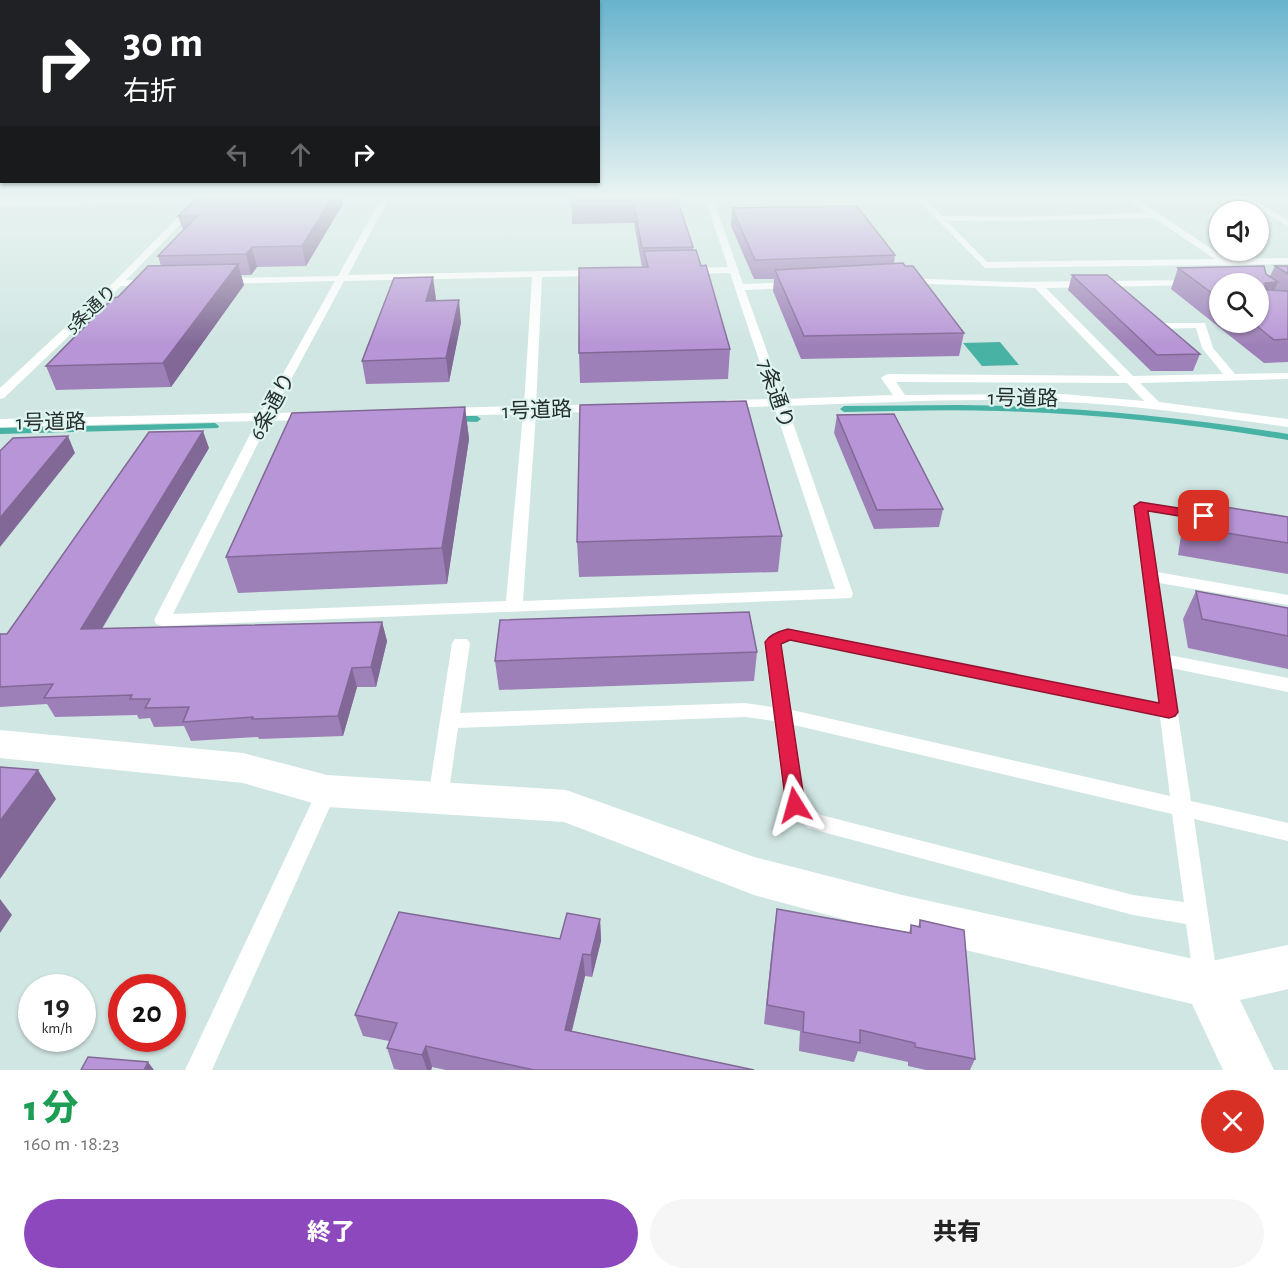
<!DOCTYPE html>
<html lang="ja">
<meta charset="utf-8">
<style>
body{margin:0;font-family:"Alegreya Sans","Noto Sans JP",sans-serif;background:#f6f6f6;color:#222;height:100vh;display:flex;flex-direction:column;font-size:22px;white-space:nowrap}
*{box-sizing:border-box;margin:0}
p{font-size:20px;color:#767676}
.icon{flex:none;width:33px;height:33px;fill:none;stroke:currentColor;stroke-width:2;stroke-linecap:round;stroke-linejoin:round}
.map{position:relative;height:1070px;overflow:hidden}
.panel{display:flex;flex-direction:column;background:#fff;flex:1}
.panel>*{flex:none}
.top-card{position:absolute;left:0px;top:0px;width:600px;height:183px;box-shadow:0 2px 4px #0004;background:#202124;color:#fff;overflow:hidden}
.buttons{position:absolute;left:1209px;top:201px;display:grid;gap:12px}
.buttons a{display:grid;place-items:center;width:60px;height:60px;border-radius:50%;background:#fff;box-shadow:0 2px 4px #0004;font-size:30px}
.speed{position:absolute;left:18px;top:974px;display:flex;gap:12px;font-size:30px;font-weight:700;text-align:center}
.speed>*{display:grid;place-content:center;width:78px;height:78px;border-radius:50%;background:#fff;box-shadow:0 2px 4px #0004;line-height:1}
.speed small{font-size:15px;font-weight:400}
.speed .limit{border:9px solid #d22;background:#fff;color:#111}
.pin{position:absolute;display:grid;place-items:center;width:51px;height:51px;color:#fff;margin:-26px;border-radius:12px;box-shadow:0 3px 9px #0006}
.me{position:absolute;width:66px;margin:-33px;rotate:352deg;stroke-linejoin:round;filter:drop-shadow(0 0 4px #0008)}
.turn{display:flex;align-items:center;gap:21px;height:126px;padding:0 24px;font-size:27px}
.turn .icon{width:78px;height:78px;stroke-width:2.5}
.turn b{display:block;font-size:42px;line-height:51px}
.lanes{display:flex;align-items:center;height:57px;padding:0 24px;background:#0003;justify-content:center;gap:30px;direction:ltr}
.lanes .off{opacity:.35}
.round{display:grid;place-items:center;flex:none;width:63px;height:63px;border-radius:32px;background:#f6f6f6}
.head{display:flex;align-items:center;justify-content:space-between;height:102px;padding:0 24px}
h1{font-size:36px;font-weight:800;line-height:45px;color:#1e9e55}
.primary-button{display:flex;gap:12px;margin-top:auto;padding:12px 24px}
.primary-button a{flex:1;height:69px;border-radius:36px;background:#8c48bc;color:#fff;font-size:24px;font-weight:800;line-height:69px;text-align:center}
.primary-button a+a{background:#f6f6f6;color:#222}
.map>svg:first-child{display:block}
.water{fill:#48b2a4}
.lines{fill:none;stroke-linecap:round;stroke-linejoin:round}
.stream{fill:#48b2a4;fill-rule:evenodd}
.lane{fill:#fff;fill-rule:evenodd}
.street{fill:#fff;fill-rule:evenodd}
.wall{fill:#9e80b8;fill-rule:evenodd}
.shaded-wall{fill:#816896}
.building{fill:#b895d6;stroke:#816896;stroke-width:1.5}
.route{fill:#e11d48;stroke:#92132f;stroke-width:1.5}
.labels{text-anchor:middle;stroke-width:4.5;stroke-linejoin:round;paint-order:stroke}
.far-street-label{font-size:18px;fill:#262e2d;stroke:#ddf4ef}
.street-label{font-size:21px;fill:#262e2d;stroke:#ddf4ef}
</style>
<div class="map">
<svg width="1288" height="1070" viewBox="0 0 1288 1070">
<rect width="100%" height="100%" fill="#d0e6e2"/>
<!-- water -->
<path class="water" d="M 1000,342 L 1019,365 L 982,366 L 963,343 Z"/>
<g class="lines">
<!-- stream -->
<path class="stream" d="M 960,405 C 1070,406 1180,417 1288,434 L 1288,440 C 1192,424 1096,414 999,411 C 947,409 896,411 844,412 L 840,409 L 844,406 Z
M 454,416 L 477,416 L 481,419 L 477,422 L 451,421 L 451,417 Z
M 215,423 L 219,426 L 218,428 L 0,434 L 0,428 Z"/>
<!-- lane -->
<path class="lane" d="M 383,195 L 572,195 L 568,197 L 388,200 L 348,275 L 598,270 L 603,273 L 598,276 L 542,277 L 536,406 L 600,404 L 606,408 L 600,412 L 536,413 L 523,601 L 835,589 L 774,406 L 726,408 L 720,404 L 726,400 L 772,399 L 730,273 L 688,274 L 683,271 L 688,268 L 728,267 L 704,195 L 712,195 L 743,284 L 793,282 L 798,285 L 793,288 L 745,290 L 784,399 L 893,395 L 881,378 L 887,374 L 1120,376 L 1035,288 L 904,283 L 899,280 L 901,278 L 1012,282 L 1192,280 L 1197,283 L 1195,285 L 1046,288 L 1133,376 L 1223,374 L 1202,348 L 1196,328 L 1157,329 L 1152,326 L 1157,323 L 1205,323 L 1213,348 L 1235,374 L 1288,373 L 1288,379 L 1140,383 L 1159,402 L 1288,419 L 1288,427 C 1214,417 1140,405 1065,402 C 973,397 879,403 787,406 L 853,594 L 851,598 L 162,626 L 156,624 L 154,620 L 257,421 L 0,427 L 0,419 L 261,413 L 335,281 L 223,284 L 218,281 L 223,278 L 338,276 L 380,200 L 322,201 L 318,199 L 322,197 ZM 532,277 L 524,406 L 447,408 L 441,412 L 447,416 L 523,414 L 506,601 L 173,614 L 269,421 L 309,420 L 315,416 L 309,412 L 273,413 L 344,281 ZM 896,382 L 1127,383 L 1144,401 L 1062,394 L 905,395 Z
M 913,195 L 921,195 L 942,216 L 1019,217 L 1147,213 L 1122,195 L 1131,195 L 1227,259 L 1288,258 L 1288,264 L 985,268 ZM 1154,218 L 1215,259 L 987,262 L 947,221 L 1019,221 Z
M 1234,195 L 1243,195 L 1288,220 L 1288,226 Z
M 217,198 L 217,202 L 214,202 L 0,206 L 0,202 Z
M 190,205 L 197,207 L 126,280 L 151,280 L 156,283 L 154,285 L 121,286 L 4,398 L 0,399 L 0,388 L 115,281 Z
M 1140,502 L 1208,512 L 1215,516 L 1208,520 L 1148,512 L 1157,572 L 1288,595 L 1288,605 L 1159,583 L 1169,655 L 1288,678 L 1288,692 L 1171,668 L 1191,801 L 1288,823 L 1288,841 L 1194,819 L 1218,982 L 1215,991 L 1206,994 L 1197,991 L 1194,982 L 1186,924 L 1133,915 L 808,828 L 788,811 L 785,805 L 774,721 L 745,717 L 458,728 L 448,798 L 445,804 L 438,806 L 431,804 L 428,798 L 452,643 L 455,639 L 467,639 L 470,643 L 460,713 L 745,703 L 772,707 L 764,642 L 767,638 L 788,628 L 1158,703 L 1133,506 ZM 790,640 L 1160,717 L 1170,796 L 792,710 L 782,645 ZM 794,725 L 1172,814 L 1184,902 L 1133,895 L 821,815 L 805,801 Z
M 327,783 L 334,785 L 337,791 L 212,1070 L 185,1070 L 317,791 L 320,785 Z"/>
<!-- street -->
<path class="street" d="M 0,730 L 243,753 L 327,775 L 566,790 L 754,857 L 902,895 L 1207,962 L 1288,945 L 1288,989 L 1240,1000 L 1274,1070 L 1223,1070 L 1192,1004 L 902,935 L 754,895 L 564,822 L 327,807 L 243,783 L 0,758 Z"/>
</g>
<!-- wall -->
<path class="wall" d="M 676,195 L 693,247 L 693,250 L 730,349 L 728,379 L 580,383 L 579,353 L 642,267 L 634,223 L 572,224 L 572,206 Z
M 343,204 L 306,266 L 257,267 L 251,275 L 241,275 L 244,285 L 171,387 L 56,390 L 46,366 L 118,297 L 161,266 L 158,256 L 183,230 L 178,216 Z
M 732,208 L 895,255 L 894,264 L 964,333 L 959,356 L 801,359 L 773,291 L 774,279 L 754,279 L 731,226 Z
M 1275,266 L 1288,266 L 1288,362 L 1264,363 L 1171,289 L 1178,268 L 1266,274 L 1270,276 ZM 1220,284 L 1258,322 L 1220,322 Z
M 1072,275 L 1200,354 L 1193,371 L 1151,371 L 1068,290 Z
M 436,299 L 435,301 L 461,322 L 449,382 L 366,384 L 362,361 Z
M 465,407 L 469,439 L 447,584 L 238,593 L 226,557 Z
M 837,415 L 943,509 L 939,527 L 874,529 L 834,433 Z
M 209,448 L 102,629 L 382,622 L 387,641 L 376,687 L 357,687 L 343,736 L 259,739 L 258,737 L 191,741 L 184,726 L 154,727 L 150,718 L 139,719 L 137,715 L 55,717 L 47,704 L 0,707 L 0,634 L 7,634 Z
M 1194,502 L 1288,517 L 1288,574 L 1178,555 L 1182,529 Z
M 782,536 L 778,572 L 579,577 L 577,542 Z
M 1196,591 L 1288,608 L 1288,669 L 1188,648 L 1183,619 Z
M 757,652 L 754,681 L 499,690 L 495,661 Z
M 777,909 L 909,933 L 911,925 L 918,927 L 920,920 L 975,1059 L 970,1070 L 926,1070 L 908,1066 L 908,1062 L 858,1051 L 854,1062 L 799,1051 L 800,1031 L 764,1024 L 774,929 Z
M 600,919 L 601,941 L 592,977 L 585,976 L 572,1031 L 754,1070 L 446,1070 L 432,1067 L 431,1070 L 400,1070 L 394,1069 L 387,1048 L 389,1041 L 363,1036 L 355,1015 L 560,939 Z"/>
<!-- shaded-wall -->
<path class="shaded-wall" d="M 334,195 L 342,195 L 343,204 L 306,266 L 302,246 Z
M 252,247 L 257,267 L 251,275 L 246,254 Z
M 238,264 L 244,285 L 171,387 L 163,363 Z
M 433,277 L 436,299 L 429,323 L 426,301 Z
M 1278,282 L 1269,303 L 1258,304 L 1265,283 Z
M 459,300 L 461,322 L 449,382 L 446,358 Z
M 465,407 L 469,439 L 447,584 L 442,548 Z
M 203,431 L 209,448 L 90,648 L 81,629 Z
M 68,436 L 75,453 L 0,547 L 0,518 Z
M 382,622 L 387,641 L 376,687 L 371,667 Z
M 352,668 L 357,687 L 343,736 L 338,716 Z
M 38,770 L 56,799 L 0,879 L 0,821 Z
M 0,899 L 12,915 L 0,933 Z
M 600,919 L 601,941 L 592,977 L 591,955 Z
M 583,954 L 585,976 L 567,1050 L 565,1030 Z
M 426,1046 L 432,1067 L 431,1070 L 427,1070 L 422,1055 Z
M 148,1062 L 154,1070 L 144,1070 Z"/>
<!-- building -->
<path class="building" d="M 200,195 L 334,195 L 302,246 L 252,247 L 246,254 L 158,256 L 197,216 L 178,216 Z
M 572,195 L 676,195 L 693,247 L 642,248 L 634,206 L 572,206 Z
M 857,206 L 895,255 L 755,260 L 732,208 Z
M 696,250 L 701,266 L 706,265 L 730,349 L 579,353 L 579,268 L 648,267 L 644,251 Z
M 903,263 L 905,266 L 913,266 L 964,333 L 804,336 L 775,270 Z
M 238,264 L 163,363 L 46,366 L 113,298 L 118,297 L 148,266 Z
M 1264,266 L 1266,274 L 1278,282 L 1265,283 L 1265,290 L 1288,291 L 1288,339 L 1274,340 L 1252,322 L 1258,322 L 1258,284 L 1220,284 L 1220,299 L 1178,268 Z
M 1275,266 L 1288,266 L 1288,274 Z
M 1072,275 L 1107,275 L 1200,354 L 1157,355 Z
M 433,277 L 426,301 L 459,300 L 446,358 L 362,361 L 394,278 Z
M 746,401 L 782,536 L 577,542 L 580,405 Z
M 465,407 L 442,548 L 226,557 L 292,413 Z
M 894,414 L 943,509 L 877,510 L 837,415 Z
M 203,431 L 81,629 L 382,622 L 371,667 L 352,668 L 338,716 L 252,719 L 253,717 L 183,722 L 189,707 L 145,708 L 150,699 L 130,699 L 132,695 L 44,698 L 53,684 L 0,687 L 0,634 L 7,634 L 149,432 Z
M 68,436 L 0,518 L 0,451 L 13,438 Z
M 1194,502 L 1288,517 L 1288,543 L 1190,527 Z
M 1196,591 L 1288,608 L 1288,636 L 1202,619 Z
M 749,612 L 757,652 L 495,661 L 500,620 Z
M 0,767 L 38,770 L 0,821 Z
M 777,909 L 911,933 L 911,925 L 920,927 L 920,920 L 964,930 L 975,1059 L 915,1047 L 915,1043 L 860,1030 L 860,1043 L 803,1032 L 804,1012 L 767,1005 Z
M 399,912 L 560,939 L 567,913 L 600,919 L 591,955 L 583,954 L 565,1030 L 754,1070 L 534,1070 L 426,1046 L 422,1055 L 387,1048 L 397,1023 L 355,1015 Z
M 88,1057 L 148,1062 L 144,1070 L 81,1070 Z"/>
<!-- sky -->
<linearGradient id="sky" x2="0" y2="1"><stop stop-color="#68b3cd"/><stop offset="0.57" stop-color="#eaf4f2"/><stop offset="1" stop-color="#eaf4f2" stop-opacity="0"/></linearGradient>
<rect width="1288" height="345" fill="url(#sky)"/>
<!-- route -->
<path class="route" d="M 1140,502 L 1204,512 L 1210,516 L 1204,520 L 1148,511 L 1178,712 L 1175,716 L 1169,718 L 790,640 L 781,644 L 805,805 L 802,810 L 795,813 L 789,810 L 786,805 L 765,642 C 769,635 780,631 788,629 L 1159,703 L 1134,506 Z"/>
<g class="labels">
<!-- far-street labels -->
<g class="far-street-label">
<text transform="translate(91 309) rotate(-43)" y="6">5条通り</text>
</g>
<!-- street labels -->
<g class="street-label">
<text transform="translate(776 394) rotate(71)" y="7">7条通り</text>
<text transform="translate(1023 398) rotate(1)" y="7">1号道路</text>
<text transform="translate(272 406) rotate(-62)" y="7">6条通り</text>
<text transform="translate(537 410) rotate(-2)" y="7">1号道路</text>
<text transform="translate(51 422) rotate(-1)" y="7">1号道路</text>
</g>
</g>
</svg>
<div class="buttons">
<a><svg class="icon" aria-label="sound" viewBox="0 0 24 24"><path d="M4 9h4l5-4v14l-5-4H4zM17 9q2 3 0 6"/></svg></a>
<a><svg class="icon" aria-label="search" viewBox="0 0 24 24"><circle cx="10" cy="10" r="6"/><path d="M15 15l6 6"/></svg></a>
</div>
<div class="speed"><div>19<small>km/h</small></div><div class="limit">20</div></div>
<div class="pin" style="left:1204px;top:516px;background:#d93025"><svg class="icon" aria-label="arrive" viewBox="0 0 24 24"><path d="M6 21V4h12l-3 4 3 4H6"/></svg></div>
<svg class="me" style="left:795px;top:805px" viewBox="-20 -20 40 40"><path d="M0-17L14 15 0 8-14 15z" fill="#e11d48" stroke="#fff" stroke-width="4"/></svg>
<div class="top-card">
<div class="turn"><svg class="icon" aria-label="right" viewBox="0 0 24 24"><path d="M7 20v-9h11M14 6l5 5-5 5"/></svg><div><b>30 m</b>右折</div></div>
<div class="lanes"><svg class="icon off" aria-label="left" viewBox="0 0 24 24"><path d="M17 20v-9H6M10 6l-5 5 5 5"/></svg><svg class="icon off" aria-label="ahead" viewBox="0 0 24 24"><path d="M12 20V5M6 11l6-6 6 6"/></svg><svg class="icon" aria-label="right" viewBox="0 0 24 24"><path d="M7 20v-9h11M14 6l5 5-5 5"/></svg></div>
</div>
</div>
<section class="panel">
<div class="head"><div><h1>1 分</h1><p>160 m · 18:23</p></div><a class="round" style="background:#d93025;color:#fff"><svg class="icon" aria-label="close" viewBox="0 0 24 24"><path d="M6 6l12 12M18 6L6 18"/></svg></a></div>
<div class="primary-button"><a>終了</a><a>共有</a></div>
</section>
